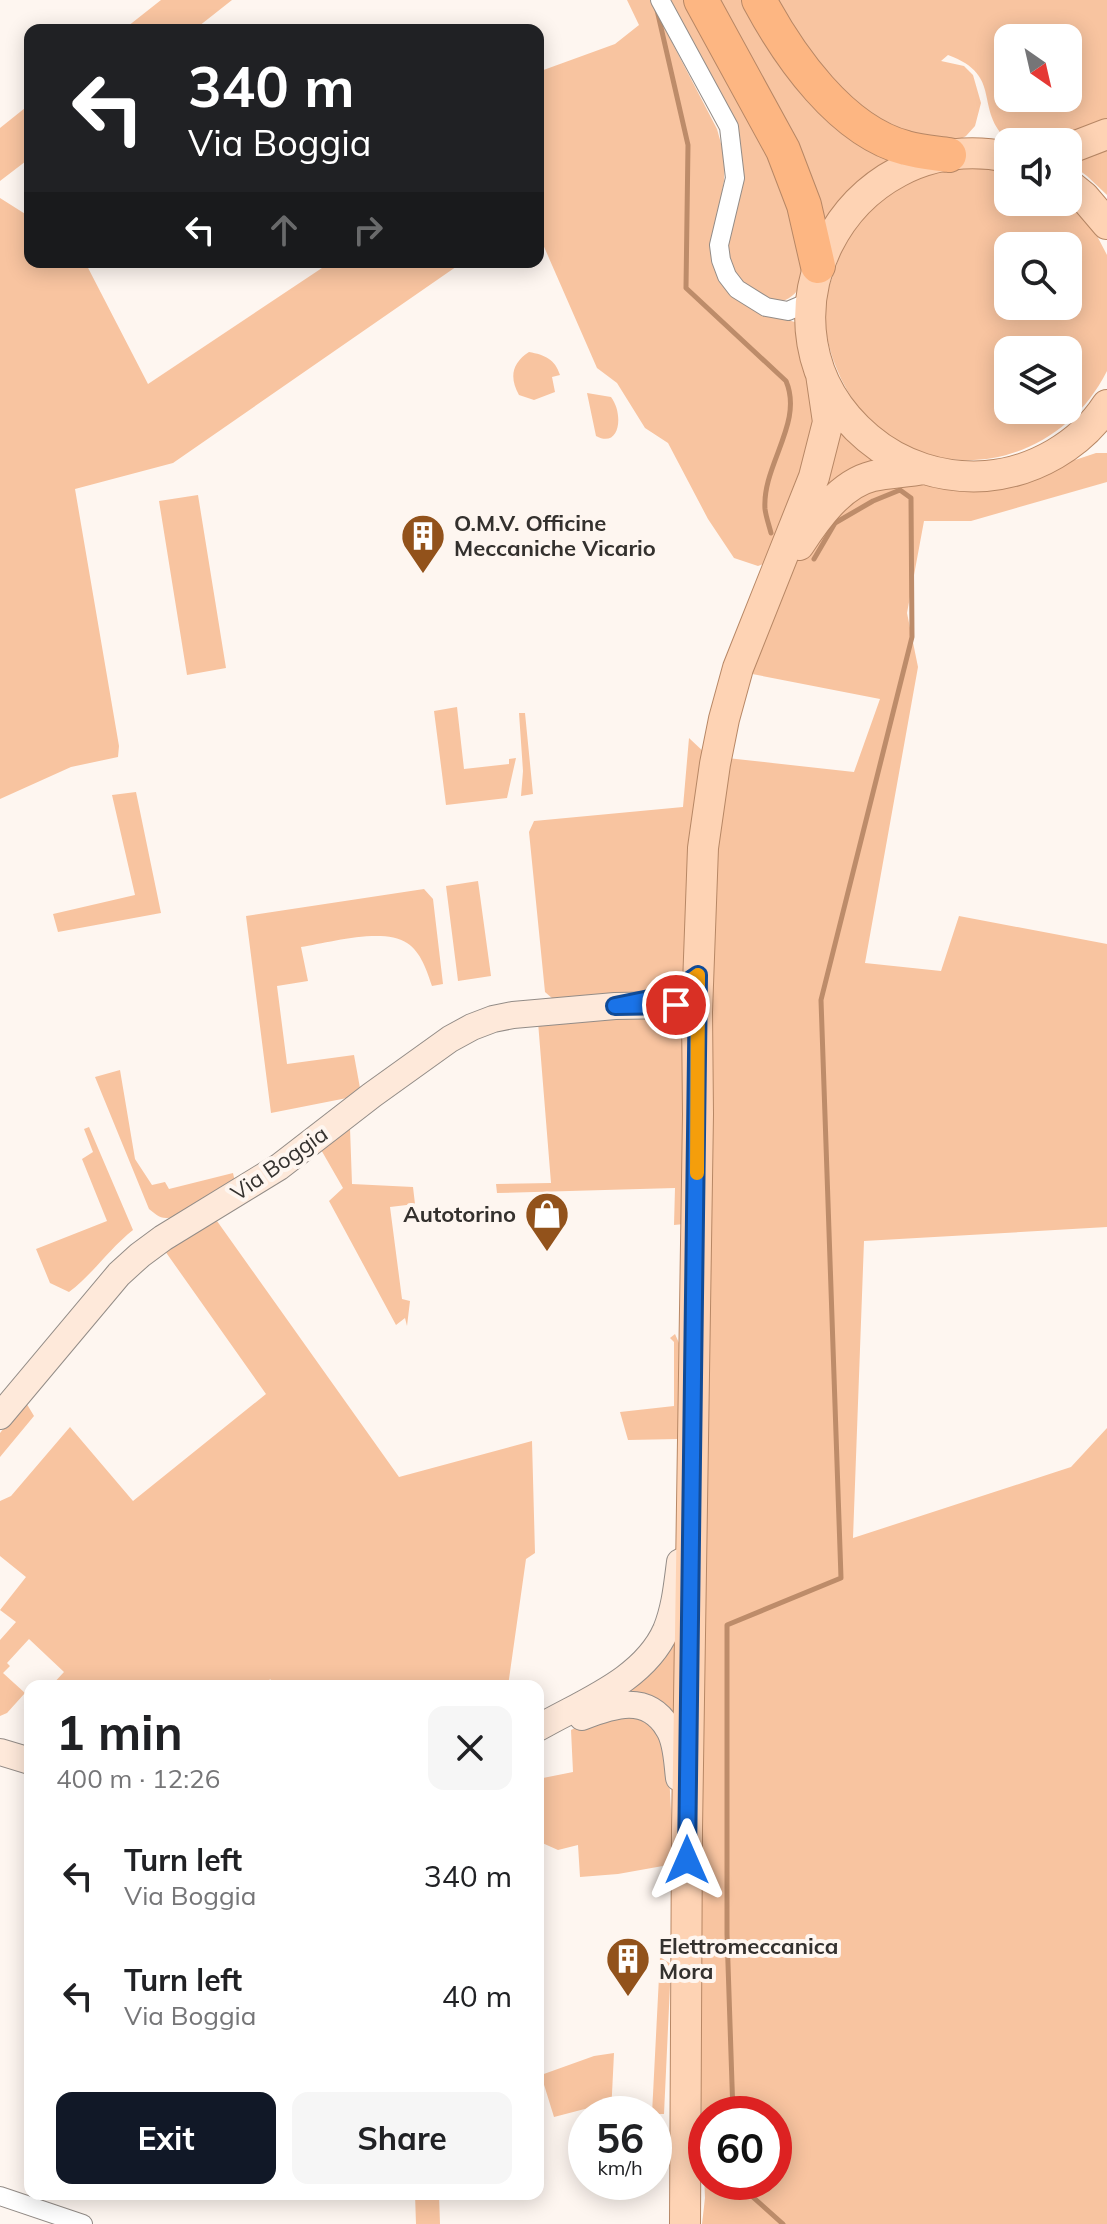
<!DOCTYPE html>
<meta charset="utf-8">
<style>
body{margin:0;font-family:Mulish,sans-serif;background:#f6f6f6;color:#202124;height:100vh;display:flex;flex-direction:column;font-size:30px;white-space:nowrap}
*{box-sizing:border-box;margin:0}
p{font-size:26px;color:#757577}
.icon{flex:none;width:44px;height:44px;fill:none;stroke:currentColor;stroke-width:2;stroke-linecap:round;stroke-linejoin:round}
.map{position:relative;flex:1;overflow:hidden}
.side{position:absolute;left:24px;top:1680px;width:520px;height:520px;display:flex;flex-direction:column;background:#fff;border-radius:16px;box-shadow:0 4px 20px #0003}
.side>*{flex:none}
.banner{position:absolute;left:24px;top:24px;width:520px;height:244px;border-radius:16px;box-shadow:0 4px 20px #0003;background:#202124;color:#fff;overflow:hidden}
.needle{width:52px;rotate:146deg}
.controls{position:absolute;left:994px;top:24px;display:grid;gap:16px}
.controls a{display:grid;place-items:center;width:88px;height:88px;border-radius:16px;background:#fff;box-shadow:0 4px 20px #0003;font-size:40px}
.speed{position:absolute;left:568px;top:2096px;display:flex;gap:16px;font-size:40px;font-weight:700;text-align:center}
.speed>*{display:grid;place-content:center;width:104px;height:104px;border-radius:50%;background:#fff;box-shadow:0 4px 20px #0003;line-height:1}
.speed small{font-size:20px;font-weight:400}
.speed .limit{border:12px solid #d22;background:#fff;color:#111}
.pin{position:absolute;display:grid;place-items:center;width:68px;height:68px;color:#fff;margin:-34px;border:4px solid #fff;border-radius:50%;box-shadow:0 2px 8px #0007}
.me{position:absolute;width:88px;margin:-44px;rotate:0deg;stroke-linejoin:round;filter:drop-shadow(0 0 6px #0008)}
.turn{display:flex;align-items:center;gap:28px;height:168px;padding:0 32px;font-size:36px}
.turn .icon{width:104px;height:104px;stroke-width:2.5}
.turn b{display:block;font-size:56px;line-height:68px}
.lanes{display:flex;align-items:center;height:76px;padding:0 32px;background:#0003;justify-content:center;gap:40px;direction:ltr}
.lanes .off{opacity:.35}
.round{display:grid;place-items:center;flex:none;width:84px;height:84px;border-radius:16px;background:#f6f6f6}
.summary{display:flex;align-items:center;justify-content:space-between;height:136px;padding:0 32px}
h1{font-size:48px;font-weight:700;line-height:60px}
.action{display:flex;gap:16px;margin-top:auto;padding:16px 32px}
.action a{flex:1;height:92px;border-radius:16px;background:#111827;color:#fff;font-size:32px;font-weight:700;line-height:92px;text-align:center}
.action a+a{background:#f6f6f6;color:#202124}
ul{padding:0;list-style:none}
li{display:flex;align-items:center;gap:24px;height:120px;padding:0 32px}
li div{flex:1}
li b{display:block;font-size:30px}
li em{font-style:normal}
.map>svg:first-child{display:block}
.green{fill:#f8c4a0;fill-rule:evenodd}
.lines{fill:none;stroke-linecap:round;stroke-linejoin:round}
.stream{stroke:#bd8c6a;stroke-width:5}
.street-casing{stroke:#938c87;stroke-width:20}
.secondary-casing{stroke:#938c87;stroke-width:28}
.primary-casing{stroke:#b78765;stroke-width:32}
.highway-casing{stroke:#b78765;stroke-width:36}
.street{stroke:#fff;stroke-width:18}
.secondary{stroke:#fee9da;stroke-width:26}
.primary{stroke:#fed3b4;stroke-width:30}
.highway{stroke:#fdb682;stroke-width:34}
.route-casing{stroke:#114b97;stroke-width:20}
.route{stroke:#1a73e8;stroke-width:14}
.slow{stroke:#f59e0b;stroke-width:14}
.labels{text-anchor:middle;stroke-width:8;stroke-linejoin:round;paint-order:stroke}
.poi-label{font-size:22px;font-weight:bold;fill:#34312e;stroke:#fef6f0;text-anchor:start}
.street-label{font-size:22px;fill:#34312e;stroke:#fef6f0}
</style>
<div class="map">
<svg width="1107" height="2224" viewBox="0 0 1107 2224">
<rect width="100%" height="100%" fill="#fef6f0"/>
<!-- green -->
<path class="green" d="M 161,0 L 232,0 L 194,30 L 123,30 Z
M 627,0 L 650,0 L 717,129 L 725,158 L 724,181 L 713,242 L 734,297 L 764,314 L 795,322 C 799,335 798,347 802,360 C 807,381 816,400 819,422 L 769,562 L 758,566 L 734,558 L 708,519 L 668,443 L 645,428 L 617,383 L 597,368 L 538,233 L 538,72 L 615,44 L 639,25 Z
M 665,0 L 693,0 L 783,175 L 803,272 C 801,290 795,297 778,303 L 745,286 L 731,269 L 724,250 L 740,174 Z
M 707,0 L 756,0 L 901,154 L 820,236 Z
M 768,0 L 1107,0 L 1107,128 L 1068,142 L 1009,142 C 972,108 1005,76 948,55 L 941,61 L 964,66 L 973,75 L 981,103 L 975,126 L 966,136 L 952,144 L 933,146 L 850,109 ZM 1008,38 L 1068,38 L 1068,98 L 1008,98 Z
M 30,104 L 30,158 L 0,181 L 0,128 Z
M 1107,146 L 1107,195 L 1087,176 L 1068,162 Z
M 968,167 L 1008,171 L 1008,202 L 1068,202 L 1095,232 L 1107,255 L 1107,371 C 1048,488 885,493 836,367 C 828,347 823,323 825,301 C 827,290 833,277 836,266 C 839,259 840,250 844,243 C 854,218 894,185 920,177 C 935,172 952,170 968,167 ZM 1008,246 L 1068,246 L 1068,306 L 1008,306 ZM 1008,350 L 1068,350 L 1068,410 L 1008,410 Z
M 0,198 L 30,217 L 30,262 L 85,262 L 148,384 L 331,262 L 463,262 L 173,463 L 75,489 L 119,746 L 118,757 L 71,767 L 0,799 Z
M 529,352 C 545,355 555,359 560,375 L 552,377 L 555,392 L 534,400 L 519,395 C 509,377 512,363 529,352 Z
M 587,393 L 611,397 C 624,414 620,449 596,436 Z
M 839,429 L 846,439 L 876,461 L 815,507 Z
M 1096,453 L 1107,453 L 1107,482 L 971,521 L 924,521 L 907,613 L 918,667 L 865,963 L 941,971 L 959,916 L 1107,944 L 1107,1227 L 864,1241 L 853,1538 L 1071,1467 L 1107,1428 L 1107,2224 L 702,2224 L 705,2198 L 700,2073 L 698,1692 L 712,861 L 727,758 L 854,772 L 880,699 L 747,673 L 778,591 L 803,549 L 832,514 L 885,481 L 1069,462 ZM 706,2114 L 774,2114 L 774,2182 L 706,2182 Z
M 198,495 L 226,668 L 187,675 L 159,501 Z
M 457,707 L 464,769 L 509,764 L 509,759 L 516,758 L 507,798 L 446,805 L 434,711 Z
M 519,713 L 525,713 L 533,794 L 521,796 L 523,771 Z
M 689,738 L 706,754 L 689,967 L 680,981 L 662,993 L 553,999 L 545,992 L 529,832 L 534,821 L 683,807 Z
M 136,792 L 161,913 L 58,932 L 53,914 L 135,895 L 112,795 Z
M 478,881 L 491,976 L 458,981 L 446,886 Z
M 424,889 L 433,899 L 443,984 L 432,986 C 427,971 421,952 407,943 C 383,927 328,943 301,947 L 308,981 L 277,986 L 287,1064 L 354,1055 L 360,1088 L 347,1098 L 271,1113 L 246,916 Z
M 669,1009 L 689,1020 L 684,1224 L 674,1225 L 675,1188 L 497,1193 L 496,1184 L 551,1183 L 538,1022 Z
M 120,1070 L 135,1159 L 152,1185 L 165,1182 L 169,1189 L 233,1173 L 235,1182 C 220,1191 183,1219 166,1218 C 159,1218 154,1213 149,1209 L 95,1077 Z
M 89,1127 L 133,1230 C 109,1249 93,1274 69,1292 L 50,1283 L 36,1249 L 107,1221 L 82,1159 L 93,1152 L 84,1129 Z
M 350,1128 L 352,1184 L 413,1187 L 415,1204 L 390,1207 L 402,1299 L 410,1301 L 407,1326 L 405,1318 L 396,1325 L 329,1201 L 343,1188 L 320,1148 Z
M 217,1221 L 399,1477 L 532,1441 L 535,1553 L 526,1559 L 508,1686 L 277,1686 L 270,1679 L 266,1686 L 51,1686 L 64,1672 L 29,1639 L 7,1663 L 10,1666 L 3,1673 L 25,1693 L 7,1713 L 0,1716 L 0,1640 L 16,1622 L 0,1610 L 26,1577 L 0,1556 L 0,1501 L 11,1496 L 70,1427 L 133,1501 L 266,1394 L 165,1251 Z
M 675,1334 L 679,1343 L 678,1439 L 628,1440 L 620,1412 L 674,1406 L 674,1342 L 670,1338 Z
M 25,1401 L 34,1416 L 0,1457 L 0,1433 Z
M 681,1600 L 681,1737 L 599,1702 Z
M 635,1713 L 663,1735 L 668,1756 L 674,1864 L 618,1874 L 580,1877 L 578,1845 L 558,1850 L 540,1842 L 538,1779 L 573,1772 L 571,1730 L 593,1719 Z
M 660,1957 L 671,1964 L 664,2114 L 652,2114 Z
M 614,2053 L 611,2114 L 602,2114 L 600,2105 L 554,2117 L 541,2075 L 594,2056 Z
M 415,2194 L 439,2194 L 440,2224 L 416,2224 Z"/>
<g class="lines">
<!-- stream -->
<path class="stream" d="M 657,10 L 688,145 L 686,288 L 786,381 C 804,423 762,465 765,509 C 766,517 769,525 771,533
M 733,2114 L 727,1934 L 727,1625 L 841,1578 L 821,1000 L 912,637 L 911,498 L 900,490 L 873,501 L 835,523 L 814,559
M 736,2182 L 783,2224"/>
<!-- street casing -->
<g class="street-casing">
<path id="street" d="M 660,0 L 729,127 L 735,178 L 719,245 L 721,260 L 727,276 L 737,289 L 766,307 L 788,311 L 811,301
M 0,2196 L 83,2224"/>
</g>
<!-- secondary casing -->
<g class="secondary-casing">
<path id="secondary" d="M 0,1416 L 119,1274 L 140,1255 L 163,1238 L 279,1167 L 372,1095 L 450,1039 L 472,1027 L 493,1019 L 513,1015 L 615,1006 L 676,1005 L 697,1012
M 582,1717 C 613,1705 647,1693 668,1728 C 677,1741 677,1763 679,1778
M 538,1728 C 583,1702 644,1680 666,1630 C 675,1608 677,1585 680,1562
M 0,1752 L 30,1761"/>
</g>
<!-- primary casing -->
<g class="primary-casing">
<path id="primary" d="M 1068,149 L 1107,134
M 1008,157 C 844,124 739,329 868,438 C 901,466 943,479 986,476 C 1034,472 1081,445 1107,405
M 1068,184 L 1084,197 L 1107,224
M 799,545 C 816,519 840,484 873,476 C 889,473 907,472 924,469
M 685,2224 L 687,1830 L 698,1114 L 697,1012 L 703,848 L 715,764 L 724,719 L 738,668 L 814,477 L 828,422 L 821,374"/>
</g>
<!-- highway casing -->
<g class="highway-casing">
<path id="highway" d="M 701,0 L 783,150 L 804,205 L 818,266
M 759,0 C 789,56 841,131 906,148 C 920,152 935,153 949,155"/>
</g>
<!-- street -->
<use href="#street" class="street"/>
<!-- secondary -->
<use href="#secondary" class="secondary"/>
<!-- primary -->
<use href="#primary" class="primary"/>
<!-- highway -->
<use href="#highway" class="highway"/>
</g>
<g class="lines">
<!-- route casing -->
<g class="route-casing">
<path id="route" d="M 676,1005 L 615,1006 L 669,995 L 698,975 L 687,1860"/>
</g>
<!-- route -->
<use href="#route" class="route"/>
<!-- slow -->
<path class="slow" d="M 690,981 L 698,975 L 697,1173"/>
</g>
<!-- icons -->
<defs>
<g id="building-pin" transform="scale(2.3)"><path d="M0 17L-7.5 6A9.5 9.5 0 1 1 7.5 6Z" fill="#92521b" stroke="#fef6f0"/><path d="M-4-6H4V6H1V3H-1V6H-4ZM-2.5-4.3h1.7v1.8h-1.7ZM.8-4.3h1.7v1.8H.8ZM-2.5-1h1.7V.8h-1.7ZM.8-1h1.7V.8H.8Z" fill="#fff"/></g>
<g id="shop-pin" transform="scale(2.3)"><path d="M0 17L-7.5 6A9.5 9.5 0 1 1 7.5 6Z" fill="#92521b" stroke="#fef6f0"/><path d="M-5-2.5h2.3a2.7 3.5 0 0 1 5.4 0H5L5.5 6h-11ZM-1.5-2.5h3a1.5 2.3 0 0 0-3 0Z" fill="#fff"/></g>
</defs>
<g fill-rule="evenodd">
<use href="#building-pin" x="423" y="536"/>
<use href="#shop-pin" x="547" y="1214"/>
<use href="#building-pin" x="628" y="1959"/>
</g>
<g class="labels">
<!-- poi labels -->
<g class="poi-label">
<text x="454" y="531">O.M.V. Officine<tspan x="454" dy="25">Meccaniche Vicario</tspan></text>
<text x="516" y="1222" text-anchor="end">Autotorino</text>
<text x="659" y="1954">Elettromeccanica<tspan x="659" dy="25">Mora</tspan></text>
</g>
<!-- street labels -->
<g class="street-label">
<text transform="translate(279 1163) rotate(-35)" y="8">Via Boggia</text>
</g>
</g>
</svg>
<div class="controls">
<a><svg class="needle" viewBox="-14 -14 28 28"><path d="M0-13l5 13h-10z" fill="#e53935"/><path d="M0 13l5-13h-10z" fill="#757577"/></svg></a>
<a><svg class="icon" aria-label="sound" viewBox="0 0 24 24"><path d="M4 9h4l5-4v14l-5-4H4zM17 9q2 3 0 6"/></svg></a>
<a><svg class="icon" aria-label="search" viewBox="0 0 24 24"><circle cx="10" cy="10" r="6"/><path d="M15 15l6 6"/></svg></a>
<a><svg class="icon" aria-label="layers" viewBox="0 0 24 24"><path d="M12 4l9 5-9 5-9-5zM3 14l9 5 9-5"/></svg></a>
</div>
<div class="speed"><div>56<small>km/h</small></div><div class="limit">60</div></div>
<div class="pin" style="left:676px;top:1005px;background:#d93025"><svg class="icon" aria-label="arrive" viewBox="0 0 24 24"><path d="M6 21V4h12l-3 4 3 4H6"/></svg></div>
<svg class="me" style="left:687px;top:1860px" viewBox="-20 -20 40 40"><path d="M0-17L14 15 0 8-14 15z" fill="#1a73e8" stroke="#fff" stroke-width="4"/></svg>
<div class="banner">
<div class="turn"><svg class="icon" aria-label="left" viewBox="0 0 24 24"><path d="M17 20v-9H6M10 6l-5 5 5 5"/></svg><div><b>340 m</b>Via Boggia</div></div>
<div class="lanes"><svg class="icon" aria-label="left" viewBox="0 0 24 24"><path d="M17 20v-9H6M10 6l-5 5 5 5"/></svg><svg class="icon off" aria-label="ahead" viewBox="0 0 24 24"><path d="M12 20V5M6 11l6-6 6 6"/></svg><svg class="icon off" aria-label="right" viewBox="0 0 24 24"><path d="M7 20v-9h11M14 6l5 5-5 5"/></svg></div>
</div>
<section class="side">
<div class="summary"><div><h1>1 min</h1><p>400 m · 12:26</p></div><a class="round"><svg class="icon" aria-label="close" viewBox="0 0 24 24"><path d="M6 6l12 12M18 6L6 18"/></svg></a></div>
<ul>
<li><svg class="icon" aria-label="left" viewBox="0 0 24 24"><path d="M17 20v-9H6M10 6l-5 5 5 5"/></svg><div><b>Turn left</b><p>Via Boggia</p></div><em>340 m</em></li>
<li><svg class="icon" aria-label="left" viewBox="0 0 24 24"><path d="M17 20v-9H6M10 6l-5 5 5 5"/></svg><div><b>Turn left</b><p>Via Boggia</p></div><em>40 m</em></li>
</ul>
<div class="action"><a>Exit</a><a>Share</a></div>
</section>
</div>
